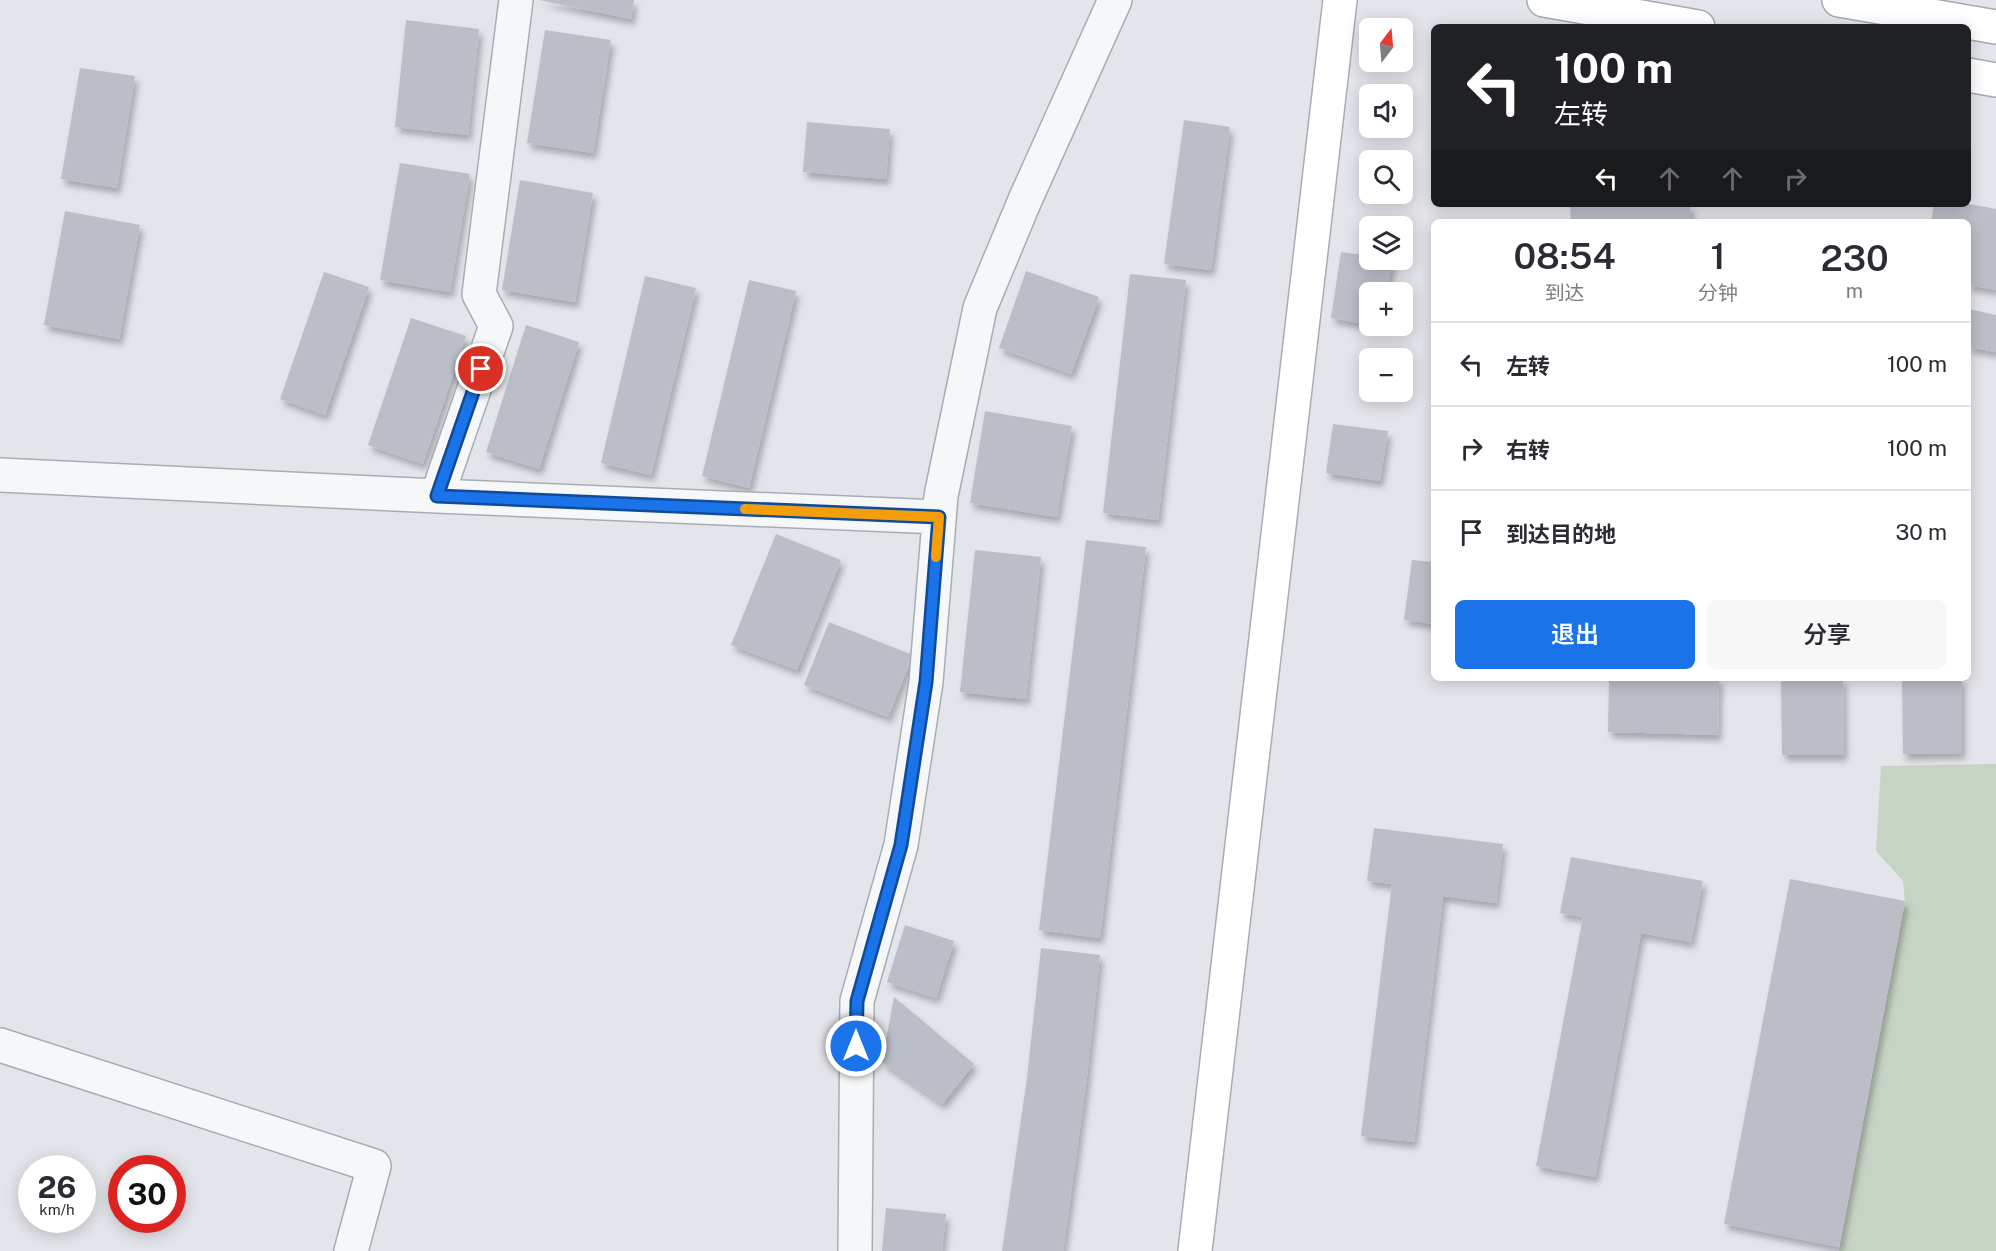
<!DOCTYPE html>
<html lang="zh">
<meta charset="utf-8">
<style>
body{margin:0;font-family:"Public Sans","Noto Sans SC",sans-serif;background:#f7f7f7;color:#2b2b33;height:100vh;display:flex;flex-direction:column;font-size:22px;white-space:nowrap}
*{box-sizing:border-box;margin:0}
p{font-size:20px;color:#7c7c81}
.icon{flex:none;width:33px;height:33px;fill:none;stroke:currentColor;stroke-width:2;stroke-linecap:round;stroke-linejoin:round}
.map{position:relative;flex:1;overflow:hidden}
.details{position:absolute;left:1431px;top:219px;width:540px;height:462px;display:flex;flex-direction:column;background:#fff;border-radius:9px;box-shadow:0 3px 15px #0003}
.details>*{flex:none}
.banner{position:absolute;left:1431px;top:24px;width:540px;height:183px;border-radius:9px;box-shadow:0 3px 15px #0003;background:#202124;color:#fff;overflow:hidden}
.needle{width:39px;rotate:16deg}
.buttons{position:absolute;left:1359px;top:18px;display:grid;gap:12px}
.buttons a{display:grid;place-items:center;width:54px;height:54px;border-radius:9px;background:#fff;box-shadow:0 3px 15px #0003;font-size:30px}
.speed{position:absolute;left:18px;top:1155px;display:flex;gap:12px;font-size:30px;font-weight:700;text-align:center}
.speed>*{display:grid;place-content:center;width:78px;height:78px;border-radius:50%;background:#fff;box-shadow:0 3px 15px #0003;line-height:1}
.speed small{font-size:15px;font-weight:400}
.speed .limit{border:9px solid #d22;background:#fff;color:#111}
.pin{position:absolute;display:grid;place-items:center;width:51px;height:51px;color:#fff;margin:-26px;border:3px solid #fff;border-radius:50%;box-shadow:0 2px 6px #0007}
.me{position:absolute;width:66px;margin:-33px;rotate:0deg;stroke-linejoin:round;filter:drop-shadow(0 0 4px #0008)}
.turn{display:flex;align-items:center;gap:21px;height:126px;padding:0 24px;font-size:27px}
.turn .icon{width:78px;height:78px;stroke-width:2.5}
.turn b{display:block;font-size:42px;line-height:51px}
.lanes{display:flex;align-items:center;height:57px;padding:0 24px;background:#0003;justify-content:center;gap:30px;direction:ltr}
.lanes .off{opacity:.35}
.eta{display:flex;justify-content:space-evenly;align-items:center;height:102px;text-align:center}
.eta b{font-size:36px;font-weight:600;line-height:42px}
.primary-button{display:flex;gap:12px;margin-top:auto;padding:12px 24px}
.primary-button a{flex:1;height:69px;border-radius:9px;background:#1a73e8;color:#fff;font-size:24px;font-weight:600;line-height:69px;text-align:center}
.primary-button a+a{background:#f7f7f7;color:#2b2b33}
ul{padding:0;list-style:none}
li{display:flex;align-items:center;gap:18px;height:84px;padding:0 24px;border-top:2px solid #e1e1e2}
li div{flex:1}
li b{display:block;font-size:22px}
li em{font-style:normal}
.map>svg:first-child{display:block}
.green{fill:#c7d4c5}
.building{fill:#bbbec7;filter:url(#shadow)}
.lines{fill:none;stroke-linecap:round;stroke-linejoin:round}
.street-casing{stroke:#a8acb5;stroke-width:36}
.secondary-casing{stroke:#a8acb5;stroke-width:36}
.primary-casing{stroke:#a3a9b6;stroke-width:36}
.street{stroke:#f6f7f9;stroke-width:33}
.secondary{stroke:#fff;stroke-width:33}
.primary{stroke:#fff;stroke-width:33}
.route-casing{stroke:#114b97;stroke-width:15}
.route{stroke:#1a73e8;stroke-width:10}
.slow{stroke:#f59e0b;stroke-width:10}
</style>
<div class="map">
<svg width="1996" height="1251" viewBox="0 0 1996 1251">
<defs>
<filter id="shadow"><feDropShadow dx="3.5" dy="6" stdDeviation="3" flood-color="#0004"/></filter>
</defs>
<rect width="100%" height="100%" fill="#e3e5eb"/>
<!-- green -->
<path class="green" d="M 1996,764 L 1996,1251 L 1839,1251 L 1905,901 L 1903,881 L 1876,851 L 1881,766 Z"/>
<!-- building -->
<path class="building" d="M 539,0 L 634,0 L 631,19 Z
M 406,20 L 479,29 L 468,135 L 395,127 Z
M 545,30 L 611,40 L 593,153 L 527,143 Z
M 80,68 L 135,76 L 117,188 L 61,179 Z
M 1184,120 L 1230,127 L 1211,270 L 1164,264 Z
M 807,122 L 890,129 L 886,179 L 803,172 Z
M 400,163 L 470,174 L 450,292 L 380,280 Z
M 520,180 L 593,193 L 575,302 L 502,290 Z
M 1570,204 L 1690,204 L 1691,222 L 1571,222 Z
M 1934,204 L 1969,204 L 1996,209 L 1996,290 L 1968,285 L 1968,222 L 1931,222 Z
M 65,211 L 140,225 L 119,339 L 44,325 Z
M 1341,252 L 1370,256 L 1370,260 L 1392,260 L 1387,292 L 1370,292 L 1370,325 L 1331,318 Z
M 1026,271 L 1099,297 L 1071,374 L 999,348 Z
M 324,272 L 369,287 L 325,415 L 280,399 Z
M 1130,274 L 1186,280 L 1158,520 L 1103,513 Z
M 645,276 L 696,288 L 651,475 L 601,463 Z
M 749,280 L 796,291 L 749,488 L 702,476 Z
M 1968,309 L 1996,315 L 1996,352 L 1968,347 Z
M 411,318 L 466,336 L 423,464 L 368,445 Z
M 526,325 L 579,342 L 539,469 L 486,452 Z
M 985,411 L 1072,426 L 1057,517 L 970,503 Z
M 1333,424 L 1388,431 L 1380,481 L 1326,473 Z
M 776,534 L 841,560 L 797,670 L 731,645 Z
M 1086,540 L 1146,547 L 1100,938 L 1039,930 Z
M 975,550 L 1041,557 L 1026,699 L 960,692 Z
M 1412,560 L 1434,562 L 1434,624 L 1404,620 Z
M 829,622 L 913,655 L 888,717 L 804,685 Z
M 1609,678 L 1719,678 L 1718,735 L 1608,732 Z
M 1781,678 L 1843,678 L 1844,755 L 1782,755 Z
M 1902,678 L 1962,678 L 1962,753 L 1903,754 Z
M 1374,828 L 1503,844 L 1496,903 L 1443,896 L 1414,1142 L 1361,1136 L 1392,884 L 1367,881 Z
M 1571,857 L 1703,881 L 1691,942 L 1641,933 L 1595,1177 L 1536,1166 L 1583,917 L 1560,913 Z
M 1790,879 L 1905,901 L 1839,1247 L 1724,1224 Z
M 905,925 L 954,941 L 936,998 L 887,982 Z
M 1041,948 L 1100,955 L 1086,1085 L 1063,1251 L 1002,1251 L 1027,1078 Z
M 894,997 L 974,1064 L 942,1104 L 882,1062 Z
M 886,1208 L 946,1214 L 942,1251 L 882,1251 Z"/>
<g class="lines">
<!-- street casing -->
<g class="street-casing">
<path id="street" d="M 0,475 L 437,496 L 939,517
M 437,496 L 496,326 L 479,294 L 516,0
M 0,1045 L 374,1166 L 351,1251
M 855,1251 L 857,1001 L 901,845 L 926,682 L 941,496 L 980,308 L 1025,200 L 1115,0"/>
</g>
<!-- secondary casing -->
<g class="secondary-casing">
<path id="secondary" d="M 1195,1251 L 1340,0"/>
</g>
<!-- primary casing -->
<g class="primary-casing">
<path id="primary" d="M 1544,0 L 1698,27
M 1839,0 L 1996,27
M 1968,75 L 1996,80"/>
</g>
<!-- street -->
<use href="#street" class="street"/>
<!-- secondary -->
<use href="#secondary" class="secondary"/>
<!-- primary -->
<use href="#primary" class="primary"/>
</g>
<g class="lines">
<!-- route casing -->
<g class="route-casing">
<path id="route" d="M 481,369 L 437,496 L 939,517 L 926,682 L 901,845 L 857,1001 L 856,1046"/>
</g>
<!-- route -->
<use href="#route" class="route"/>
<!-- slow -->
<path class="slow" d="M 745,509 L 939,517 L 936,557"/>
</g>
</svg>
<div class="buttons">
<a><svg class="needle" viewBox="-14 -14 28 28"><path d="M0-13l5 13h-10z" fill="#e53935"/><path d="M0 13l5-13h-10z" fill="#7c7c81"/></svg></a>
<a><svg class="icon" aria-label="sound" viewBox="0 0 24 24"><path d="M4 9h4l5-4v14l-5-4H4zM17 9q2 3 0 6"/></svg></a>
<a><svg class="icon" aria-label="search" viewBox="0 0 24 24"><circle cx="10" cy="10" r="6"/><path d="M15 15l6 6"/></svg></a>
<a><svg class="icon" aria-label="layers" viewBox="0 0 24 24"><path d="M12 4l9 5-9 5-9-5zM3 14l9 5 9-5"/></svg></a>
<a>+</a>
<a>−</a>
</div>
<div class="speed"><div>26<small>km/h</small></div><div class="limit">30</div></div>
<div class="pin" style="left:481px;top:369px;background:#d93025"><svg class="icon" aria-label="arrive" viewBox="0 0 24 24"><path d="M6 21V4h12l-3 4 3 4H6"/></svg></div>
<svg class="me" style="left:856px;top:1046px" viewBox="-20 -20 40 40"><circle r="17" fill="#1a73e8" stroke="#fff" stroke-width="3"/><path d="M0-11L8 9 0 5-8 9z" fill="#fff"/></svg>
<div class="banner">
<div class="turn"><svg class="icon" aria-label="left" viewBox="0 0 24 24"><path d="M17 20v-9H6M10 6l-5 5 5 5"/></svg><div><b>100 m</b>左转</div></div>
<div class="lanes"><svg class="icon" aria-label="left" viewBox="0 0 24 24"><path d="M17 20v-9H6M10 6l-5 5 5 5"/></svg><svg class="icon off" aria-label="ahead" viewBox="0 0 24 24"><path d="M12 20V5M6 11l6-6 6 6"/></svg><svg class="icon off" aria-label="ahead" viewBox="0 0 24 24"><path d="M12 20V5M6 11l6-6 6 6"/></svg><svg class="icon off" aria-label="right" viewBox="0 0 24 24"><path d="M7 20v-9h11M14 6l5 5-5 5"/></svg></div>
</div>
<section class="details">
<div class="eta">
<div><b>08:54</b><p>到达</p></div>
<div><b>1</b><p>分钟</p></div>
<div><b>230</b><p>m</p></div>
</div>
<ul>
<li><svg class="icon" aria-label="left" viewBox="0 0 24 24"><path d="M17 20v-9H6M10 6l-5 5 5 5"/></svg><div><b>左转</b></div><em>100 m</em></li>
<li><svg class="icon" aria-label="right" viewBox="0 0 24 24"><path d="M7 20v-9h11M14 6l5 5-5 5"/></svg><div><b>右转</b></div><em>100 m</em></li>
<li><svg class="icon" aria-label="arrive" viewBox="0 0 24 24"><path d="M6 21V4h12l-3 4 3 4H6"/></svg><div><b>到达目的地</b></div><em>30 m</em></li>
</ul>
<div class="primary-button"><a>退出</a><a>分享</a></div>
</section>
</div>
